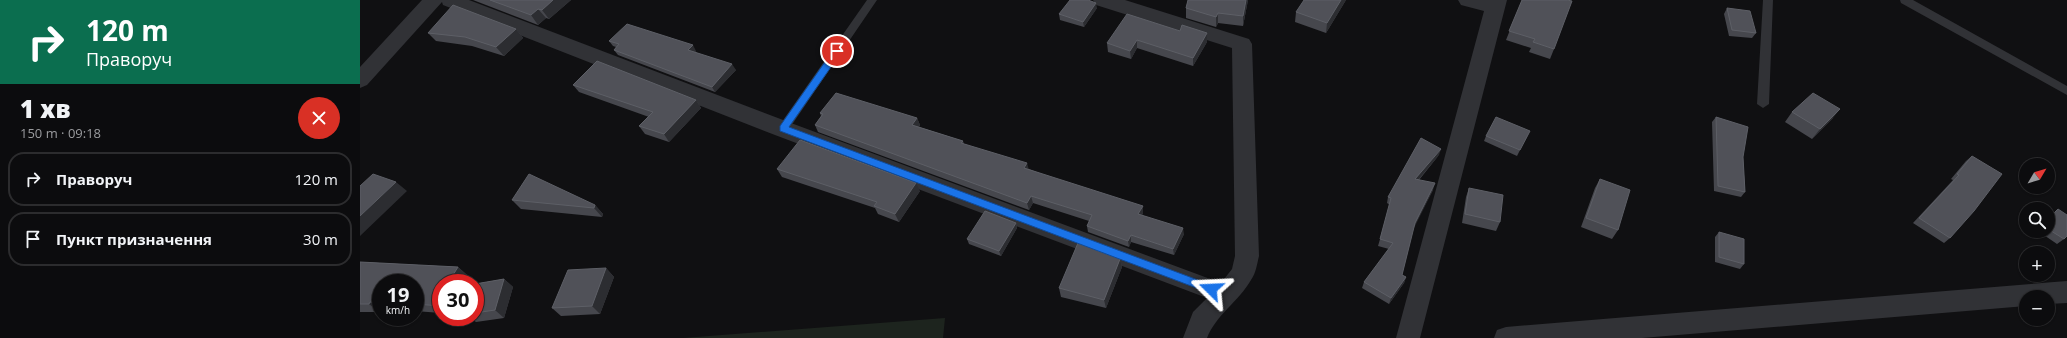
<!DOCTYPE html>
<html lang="uk">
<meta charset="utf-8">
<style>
body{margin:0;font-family:"Open Sans",sans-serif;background:#1a1a1c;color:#f1f3f6;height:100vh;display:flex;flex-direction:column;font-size:15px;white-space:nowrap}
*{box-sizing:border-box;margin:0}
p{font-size:13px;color:#9a9b9e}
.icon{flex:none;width:22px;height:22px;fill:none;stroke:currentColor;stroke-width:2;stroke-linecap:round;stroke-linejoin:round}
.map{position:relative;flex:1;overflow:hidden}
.panel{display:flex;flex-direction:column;background:#0c0c0e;width:360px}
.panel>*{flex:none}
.hud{background:#0b6e4f;color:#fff;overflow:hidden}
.needle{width:26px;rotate:52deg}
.buttons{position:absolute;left:1659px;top:158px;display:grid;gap:8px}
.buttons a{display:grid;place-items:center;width:36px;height:36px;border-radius:50%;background:#0c0c0e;box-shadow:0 1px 3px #0004,0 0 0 1px #2c2c2e;font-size:20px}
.speed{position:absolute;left:12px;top:274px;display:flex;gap:8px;font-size:20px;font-weight:700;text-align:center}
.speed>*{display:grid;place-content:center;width:52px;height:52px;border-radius:50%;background:#0c0c0e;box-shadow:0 1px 3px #0004,0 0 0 1px #2c2c2e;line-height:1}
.speed small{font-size:10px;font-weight:400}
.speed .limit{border:6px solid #d22;background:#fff;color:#111}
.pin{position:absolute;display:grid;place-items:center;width:34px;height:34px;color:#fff;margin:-17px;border:2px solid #fff;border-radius:50%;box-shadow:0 1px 4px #0007}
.me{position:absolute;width:44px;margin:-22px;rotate:291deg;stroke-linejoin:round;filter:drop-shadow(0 0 3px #0008)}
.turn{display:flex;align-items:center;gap:14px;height:84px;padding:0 20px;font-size:18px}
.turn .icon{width:52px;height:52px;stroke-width:2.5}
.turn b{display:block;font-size:28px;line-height:34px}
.round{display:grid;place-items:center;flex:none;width:42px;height:42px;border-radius:21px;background:#1a1a1c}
.head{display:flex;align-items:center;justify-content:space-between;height:68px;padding:0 20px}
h1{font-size:24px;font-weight:800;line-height:30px}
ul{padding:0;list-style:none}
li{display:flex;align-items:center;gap:12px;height:54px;margin:0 8px 6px;padding:0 12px;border:2px solid #2c2c2e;border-radius:16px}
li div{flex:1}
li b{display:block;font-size:15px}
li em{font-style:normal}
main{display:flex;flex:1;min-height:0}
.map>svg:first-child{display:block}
.green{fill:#1d241e}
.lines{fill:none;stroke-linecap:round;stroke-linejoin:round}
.lane{fill:#313236;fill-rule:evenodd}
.street{fill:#313236;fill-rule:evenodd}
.wall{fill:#46474d}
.shaded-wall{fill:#2c2d31}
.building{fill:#505158;stroke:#5d5f66}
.route{fill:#1a73e8;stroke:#114b97}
</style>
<main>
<section class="panel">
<div class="hud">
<div class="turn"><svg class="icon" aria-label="right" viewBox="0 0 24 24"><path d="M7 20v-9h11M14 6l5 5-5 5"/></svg><div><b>120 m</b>Праворуч</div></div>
</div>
<div class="head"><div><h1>1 хв</h1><p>150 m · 09:18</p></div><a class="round" style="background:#d93025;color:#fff"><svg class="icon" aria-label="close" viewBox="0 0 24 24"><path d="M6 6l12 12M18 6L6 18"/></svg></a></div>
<ul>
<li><svg class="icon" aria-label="right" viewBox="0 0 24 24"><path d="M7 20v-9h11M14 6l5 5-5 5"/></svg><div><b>Праворуч</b></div><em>120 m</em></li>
<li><svg class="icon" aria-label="arrive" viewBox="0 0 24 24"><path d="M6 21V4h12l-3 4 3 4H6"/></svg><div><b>Пункт призначення</b></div><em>30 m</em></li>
</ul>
</section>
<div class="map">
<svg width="1707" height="338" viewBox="0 0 1707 338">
<rect width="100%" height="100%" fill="#101012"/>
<!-- green -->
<path class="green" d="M 585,318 L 583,338 L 323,338 Z"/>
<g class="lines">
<!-- lane -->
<path class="lane" d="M 507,0 L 517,0 L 427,132 L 419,132 L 417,129 L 419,126 Z
M 1403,0 L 1413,0 L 1409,104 L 1403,108 L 1397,104 Z
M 1540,0 L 1553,0 L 1707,86 L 1707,95 L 1541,3 Z"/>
<!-- street -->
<path class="street" d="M 62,0 L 109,0 L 431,123 L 861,283 L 872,269 L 875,256 L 872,48 L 736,5 L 733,0 L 765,0 L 889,39 L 892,44 L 899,256 C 897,264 896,273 891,280 C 879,301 856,315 847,338 L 823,338 L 833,312 L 847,298 L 415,135 L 83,5 L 82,2 L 7,85 L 0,88 L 0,67 Z
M 1098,0 L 1147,0 L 1060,338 L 1036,338 L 1124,11 L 1101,5 Z
M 1707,281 L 1707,303 L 1688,304 L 1688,297 L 1666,297 L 1666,306 L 1282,338 L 1134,338 L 1137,330 L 1146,327 Z"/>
</g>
<!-- wall -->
<path class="wall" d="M 113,0 L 211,0 L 189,19 L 186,18 L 178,25 Z
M 828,0 L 888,0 L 883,26 L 858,23 L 856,27 L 826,18 L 826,8 Z
M 986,0 L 966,33 L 935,22 L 936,12 Z
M 1162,0 L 1194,49 L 1190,59 L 1169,52 L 1171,48 L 1146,40 Z
M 737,8 L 724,27 L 700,20 L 699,14 Z
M 1367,8 L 1396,33 L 1392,38 L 1369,36 L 1364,14 Z
M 156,29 L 163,38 L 144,56 L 112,46 L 76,41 L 68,33 Z
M 820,31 L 847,33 L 847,42 L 833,66 L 777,48 L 771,59 L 748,52 L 747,43 Z
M 249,41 L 336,51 L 335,52 L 376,70 L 355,92 L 258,55 L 254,50 L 256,47 L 253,46 Z
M 213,85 L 336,100 L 341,108 L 309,142 L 285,134 L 279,126 L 289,117 L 219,92 Z
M 1432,112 L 1473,118 L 1452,139 L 1425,122 Z
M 460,113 L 557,118 L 560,125 L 559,127 L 603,141 L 604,144 L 783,213 L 782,215 L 824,234 L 814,255 L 771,242 L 769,247 L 728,232 L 727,226 L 729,221 L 673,203 L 669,210 L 458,132 L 455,125 L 461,116 Z
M 1356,117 L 1383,157 L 1385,192 L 1381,197 L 1354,191 L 1352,122 Z
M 1126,136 L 1167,136 L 1157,156 L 1124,141 Z
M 1079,155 L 1059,180 L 1073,190 L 1053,228 L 1042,275 L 1046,277 L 1044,283 L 1029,304 L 1002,288 L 1004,282 L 1029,249 L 1018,246 L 1030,205 L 1027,203 L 1028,197 Z
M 1612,156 L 1590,238 L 1584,243 L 1553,223 L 1593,180 L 1591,179 L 1606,161 Z
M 417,169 L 560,191 L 539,222 L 518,214 L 515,208 L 422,177 Z
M 1240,179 L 1258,230 L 1252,239 L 1221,227 L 1235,188 Z
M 1109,188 L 1140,222 L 1136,231 L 1102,223 L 1106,197 Z
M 152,200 L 235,205 L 243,214 L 242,217 L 161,209 Z
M 1698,209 L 1704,239 L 1697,244 L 1678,231 L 1688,231 L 1688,218 Z
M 656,223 L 657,228 L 641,256 L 609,244 L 607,239 Z
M 1359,232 L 1384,264 L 1380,269 L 1355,262 L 1355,237 Z
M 760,259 L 762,267 L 746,308 L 701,297 L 699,288 Z
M 0,262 L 98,267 L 107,275 L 81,283 L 81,313 L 55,311 L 55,283 L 21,283 L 21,310 L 19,312 L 0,312 Z
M 246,268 L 254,277 L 240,314 L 201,316 L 192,308 Z
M 144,279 L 153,287 L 144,318 L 116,322 L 109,317 L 115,317 L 115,284 Z"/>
<!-- shaded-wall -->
<path class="shaded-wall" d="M 193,0 L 211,0 L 189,19 L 182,10 Z
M 886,0 L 888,0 L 883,26 L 883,16 Z
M 981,0 L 986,0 L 966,33 L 967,23 Z
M 736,3 L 737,8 L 724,27 L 723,22 Z
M 178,9 L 186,18 L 178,25 L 171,15 Z
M 858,13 L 858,23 L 856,27 L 856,17 Z
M 156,29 L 163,38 L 144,56 L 136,47 Z
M 847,33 L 847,42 L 833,66 L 833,58 Z
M 777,40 L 777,48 L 771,59 L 770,51 Z
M 333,45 L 336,51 L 332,55 L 328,50 Z
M 372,64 L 376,70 L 355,92 L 352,87 Z
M 336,100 L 341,108 L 309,142 L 304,134 Z
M 1480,109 L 1473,118 L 1452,139 L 1460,129 Z
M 557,118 L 560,125 L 555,132 L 552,125 Z
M 1081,149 L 1079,155 L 1054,185 L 1055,179 Z
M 667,163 L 669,170 L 664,168 Z
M 36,182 L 47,191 L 0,236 L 0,216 Z
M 556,183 L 560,191 L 539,222 L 535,214 Z
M 1075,183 L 1073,190 L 1053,230 L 1055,223 Z
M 671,196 L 673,203 L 669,210 L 667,203 Z
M 235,205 L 243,214 L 242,217 L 234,208 Z
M 783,206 L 783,213 L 779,221 L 778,214 Z
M 656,223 L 657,228 L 641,256 L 639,251 Z
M 823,228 L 824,234 L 814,255 L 813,249 Z
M 771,235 L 771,242 L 769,247 L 768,241 Z
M 760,259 L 762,267 L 746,308 L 744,300 Z
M 98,267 L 107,275 L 102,283 L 88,283 Z
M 246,268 L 254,277 L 240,314 L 232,306 Z
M 1046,277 L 1044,283 L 1029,304 L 1031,298 Z
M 144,279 L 153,287 L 144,318 L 135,310 Z
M 10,302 L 21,309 L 19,312 L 9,304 Z"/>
<!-- building -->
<path class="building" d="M 130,0 L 193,0 L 182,10 L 178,9 L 171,15 Z
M 710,0 L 728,0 L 736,3 L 723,22 L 699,14 Z
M 828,0 L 886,0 L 883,16 L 858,13 L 856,17 L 826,8 Z
M 944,0 L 981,0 L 967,23 L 936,12 Z
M 1162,0 L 1207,0 L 1212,1 L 1194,49 L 1173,42 L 1175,39 L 1149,31 Z
M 93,5 L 156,29 L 136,47 L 105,37 L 68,33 Z
M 1367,8 L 1390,11 L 1396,33 L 1372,30 Z
M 767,14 L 820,31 L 822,25 L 847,33 L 833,58 L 777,40 L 770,51 L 747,43 Z
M 267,24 L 333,45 L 328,50 L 372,64 L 352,87 L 254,50 L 259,44 L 249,41 Z
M 237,61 L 336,100 L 304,134 L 279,126 L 293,112 L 213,85 Z
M 476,93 L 557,118 L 552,125 L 603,141 L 601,143 L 667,163 L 664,168 L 783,206 L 778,214 L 823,228 L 813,249 L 771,235 L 768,241 L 727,226 L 732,215 L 671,196 L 667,203 L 455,125 L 463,114 L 460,113 Z
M 1453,93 L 1480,109 L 1460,129 L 1432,112 Z
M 1136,117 L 1170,131 L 1160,150 L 1126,136 Z
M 1356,117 L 1388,127 L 1383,157 L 1385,192 L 1358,186 Z
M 1061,138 L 1081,149 L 1055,179 L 1075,183 L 1055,223 L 1042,275 L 1046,277 L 1031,298 L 1004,282 L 1033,243 L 1020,239 L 1031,198 L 1028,197 Z
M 440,140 L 556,183 L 535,214 L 514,206 L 517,202 L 417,169 Z
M 1612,156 L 1642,174 L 1614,211 L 1590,238 L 1559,218 L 1599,175 L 1597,174 Z
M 13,174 L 36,182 L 0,216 L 0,186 Z
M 169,174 L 235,205 L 234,208 L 152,200 Z
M 1240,179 L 1270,190 L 1258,230 L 1226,218 Z
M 1109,188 L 1143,195 L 1140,222 L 1105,214 Z
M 1698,209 L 1707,215 L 1707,236 L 1704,239 L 1688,229 L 1688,219 Z
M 625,211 L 656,223 L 639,251 L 607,239 Z
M 1359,232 L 1384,239 L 1384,264 L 1359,257 Z
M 718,243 L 760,259 L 744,300 L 699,288 Z
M 0,262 L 98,267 L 88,283 L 81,283 L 81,306 L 55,304 L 55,283 L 21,283 L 21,303 L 10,302 L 9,304 L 0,304 Z
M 246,268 L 232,306 L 192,308 L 208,270 Z
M 144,279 L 135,310 L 115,313 L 115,284 Z"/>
<!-- route -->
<path class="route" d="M 477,48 L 481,51 L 480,54 L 429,127 L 854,286 L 856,289 L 854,292 L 847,292 L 420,131 L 420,126 L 474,49 Z"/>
</svg>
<div class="buttons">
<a><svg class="needle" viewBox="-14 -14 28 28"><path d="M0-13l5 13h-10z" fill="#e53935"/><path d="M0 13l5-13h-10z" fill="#9a9b9e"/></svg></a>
<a><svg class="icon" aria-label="search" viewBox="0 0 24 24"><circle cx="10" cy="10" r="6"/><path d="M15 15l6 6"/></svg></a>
<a>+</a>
<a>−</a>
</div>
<div class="speed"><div>19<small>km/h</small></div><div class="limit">30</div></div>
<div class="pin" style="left:477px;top:51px;background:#d93025"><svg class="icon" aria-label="arrive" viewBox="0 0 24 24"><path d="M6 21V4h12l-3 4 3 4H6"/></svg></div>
<svg class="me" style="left:851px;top:289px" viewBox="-20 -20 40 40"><path d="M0-17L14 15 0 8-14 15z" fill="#1a73e8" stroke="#fff" stroke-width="4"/></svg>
</div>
</main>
